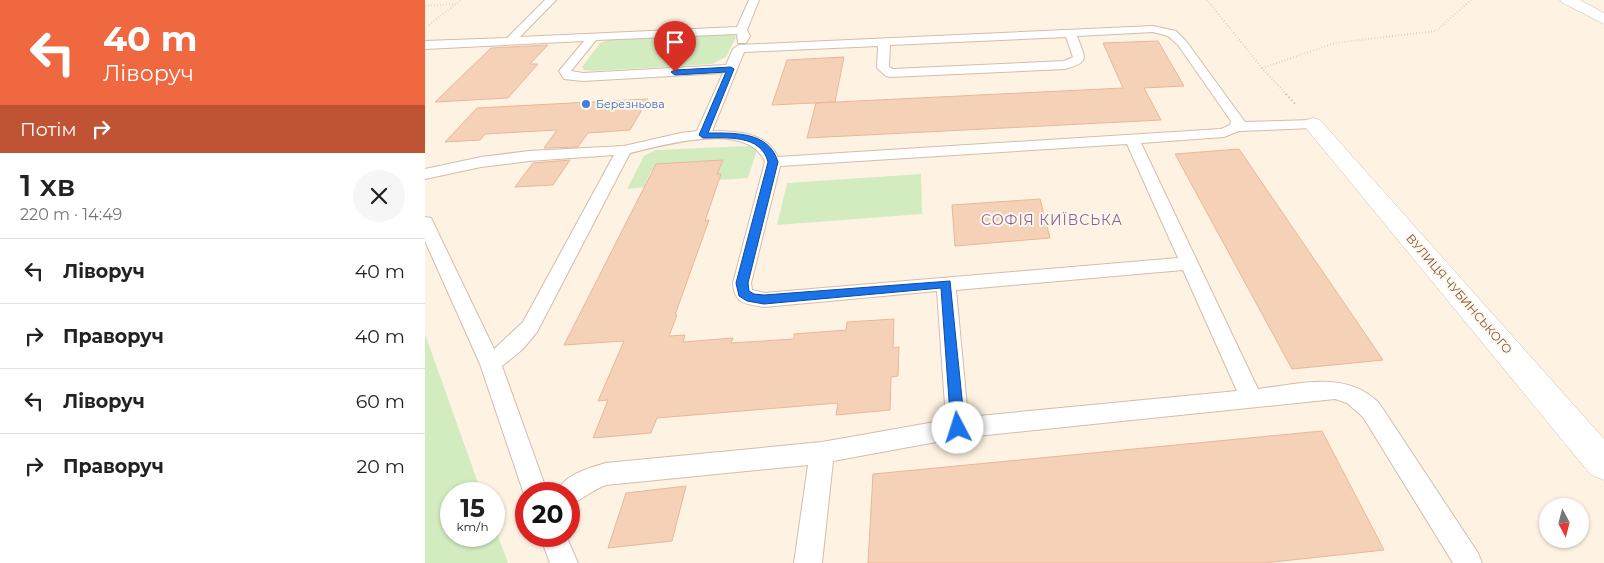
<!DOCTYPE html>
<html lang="uk">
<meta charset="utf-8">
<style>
body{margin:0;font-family:Montserrat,sans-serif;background:#f6f6f6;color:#222;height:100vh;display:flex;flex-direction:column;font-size:19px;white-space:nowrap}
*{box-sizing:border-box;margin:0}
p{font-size:16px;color:#767676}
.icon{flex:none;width:28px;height:28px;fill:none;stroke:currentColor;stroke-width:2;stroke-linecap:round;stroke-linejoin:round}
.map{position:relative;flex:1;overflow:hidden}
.drawer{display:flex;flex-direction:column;background:#fff;width:425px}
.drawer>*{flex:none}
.guide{background:#f06840;color:#fff;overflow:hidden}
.needle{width:32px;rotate:173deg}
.buttons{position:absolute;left:1114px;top:498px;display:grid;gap:10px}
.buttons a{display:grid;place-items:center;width:50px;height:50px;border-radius:50%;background:#fff;box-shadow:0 1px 4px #0004;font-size:25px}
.speed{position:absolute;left:15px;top:482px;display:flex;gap:10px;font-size:25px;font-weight:700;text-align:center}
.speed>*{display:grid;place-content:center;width:65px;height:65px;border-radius:50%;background:#fff;box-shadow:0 1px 4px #0004;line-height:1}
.speed small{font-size:12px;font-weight:400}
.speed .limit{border:8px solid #d22;background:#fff;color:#111}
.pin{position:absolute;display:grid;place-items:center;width:42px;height:42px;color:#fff;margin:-51px -21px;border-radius:50% 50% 50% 0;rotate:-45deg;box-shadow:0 0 5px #0007}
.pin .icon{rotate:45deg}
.me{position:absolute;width:55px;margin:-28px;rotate:355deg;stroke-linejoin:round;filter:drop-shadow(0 0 4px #0008)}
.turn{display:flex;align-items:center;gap:18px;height:105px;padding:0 20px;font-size:22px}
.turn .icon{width:65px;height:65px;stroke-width:2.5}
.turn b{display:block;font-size:35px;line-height:42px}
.then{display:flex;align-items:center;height:48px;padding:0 20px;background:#0003;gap:10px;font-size:19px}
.round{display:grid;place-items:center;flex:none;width:52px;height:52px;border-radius:26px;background:#f6f6f6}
.summary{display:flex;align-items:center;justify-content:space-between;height:85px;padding:0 20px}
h1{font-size:30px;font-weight:600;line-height:38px}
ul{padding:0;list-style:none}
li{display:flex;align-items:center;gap:15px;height:65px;padding:0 20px;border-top:1px solid #e0e0e0}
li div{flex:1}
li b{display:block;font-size:19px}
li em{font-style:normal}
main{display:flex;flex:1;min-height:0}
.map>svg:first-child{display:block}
.green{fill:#d2ecc0}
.building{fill:#f5d1b8;stroke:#e9b798}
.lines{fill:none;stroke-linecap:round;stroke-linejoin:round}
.lane-casing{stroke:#d2bdab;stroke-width:2}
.street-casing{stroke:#d2bdab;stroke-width:1}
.path-far1{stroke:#dab49b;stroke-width:2;stroke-dasharray:0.5 2.5;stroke-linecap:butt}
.path{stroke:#dab49b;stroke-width:2.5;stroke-dasharray:1 3;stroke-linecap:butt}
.lane{fill:#fff;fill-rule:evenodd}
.street{fill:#fff;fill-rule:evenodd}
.route{fill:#1a73e8;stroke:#114b97}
.shop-dot{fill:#3f7fe0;stroke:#fff7ea;stroke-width:2}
.labels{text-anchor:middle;stroke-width:4;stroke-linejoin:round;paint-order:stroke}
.far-shop-label{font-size:11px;fill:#366cbe;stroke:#fff7ea;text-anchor:start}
.street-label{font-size:12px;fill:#775947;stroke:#fff7ea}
.neighbourhood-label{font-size:14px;letter-spacing:1px;fill:#89629b;stroke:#fff7ea}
</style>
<main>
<section class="drawer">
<div class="guide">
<div class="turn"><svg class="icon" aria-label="left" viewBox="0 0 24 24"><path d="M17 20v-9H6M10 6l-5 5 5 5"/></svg><div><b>40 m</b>Ліворуч</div></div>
<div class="then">Потім<svg class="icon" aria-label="right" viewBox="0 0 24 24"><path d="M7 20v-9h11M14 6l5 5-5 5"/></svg></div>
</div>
<div class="summary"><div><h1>1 хв</h1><p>220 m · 14:49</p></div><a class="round"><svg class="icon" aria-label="close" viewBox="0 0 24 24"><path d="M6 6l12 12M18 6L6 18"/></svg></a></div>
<ul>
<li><svg class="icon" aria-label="left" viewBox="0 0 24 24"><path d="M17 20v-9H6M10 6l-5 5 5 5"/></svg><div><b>Ліворуч</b></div><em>40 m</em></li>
<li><svg class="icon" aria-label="right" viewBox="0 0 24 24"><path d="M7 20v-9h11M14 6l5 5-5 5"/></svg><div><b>Праворуч</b></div><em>40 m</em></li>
<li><svg class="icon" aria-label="left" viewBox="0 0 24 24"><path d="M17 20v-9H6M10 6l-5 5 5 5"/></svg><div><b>Ліворуч</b></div><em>60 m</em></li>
<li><svg class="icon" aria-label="right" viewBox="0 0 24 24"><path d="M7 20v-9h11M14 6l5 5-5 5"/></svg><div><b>Праворуч</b></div><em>20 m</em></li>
</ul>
</section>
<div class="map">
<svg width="1179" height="563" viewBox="0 0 1179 563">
<rect width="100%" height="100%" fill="#fef3e3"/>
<!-- green -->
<path class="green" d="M 307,34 L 311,37 L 301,57 L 287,64 L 168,71 L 159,70 L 157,67 L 175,43 L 188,38 Z
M 324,146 L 332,150 L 323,178 L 294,180 L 296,174 L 292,174 L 298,160 L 235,164 L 231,171 L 226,171 L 220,184 L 224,185 L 222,187 L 202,189 L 219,156 L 231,150 Z
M 496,174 L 497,214 L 352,225 L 362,183 Z
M 0,334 L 57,494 L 26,494 L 26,536 L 69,536 L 69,525 L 83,563 L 0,563 Z"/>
<!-- building -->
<path class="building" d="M 733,41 L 759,86 L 719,88 L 736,120 L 382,138 L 391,103 L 698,88 L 678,43 Z
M 123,45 L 105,64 L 113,64 L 83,98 L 10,102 L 66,48 Z
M 419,57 L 410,102 L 347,105 L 362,60 Z
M 223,99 L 205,130 L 163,133 L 153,147 L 119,148 L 132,130 L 60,134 L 55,140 L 20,142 L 52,108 Z
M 814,149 L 958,360 L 867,369 L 750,154 Z
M 145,160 L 128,185 L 90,187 L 108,163 Z
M 298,160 L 292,174 L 296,174 L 280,221 L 284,220 L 250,315 L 252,315 L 244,336 L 260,335 L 258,342 L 308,338 L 306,343 L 369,339 L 369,334 L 421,330 L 422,322 L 469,319 L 468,348 L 474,347 L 473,376 L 466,377 L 465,410 L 411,415 L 413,403 L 232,418 L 226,433 L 168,438 L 183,400 L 173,401 L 199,341 L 139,345 L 231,164 Z
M 615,199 L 625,238 L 530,246 L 527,205 Z
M 897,431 L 959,550 L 839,563 L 443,563 L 448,474 Z
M 261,486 L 247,541 L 183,548 L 201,493 Z"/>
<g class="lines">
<!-- lane casing -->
<g class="lane-casing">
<path id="lane" d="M 120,0 L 131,0 L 95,37 L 312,27 L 324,0 L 334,0 L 322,30 L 325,36 L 321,43 L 313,43 L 312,34 L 171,40 L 146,71 L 158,73 L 301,65 L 308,49 L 314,45 L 728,26 L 751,31 L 761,41 L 820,122 L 888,120 L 895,124 L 888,128 L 814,131 L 799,137 L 716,143 L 833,389 C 875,384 921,370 954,403 L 1053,553 L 1057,563 L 1028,563 L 938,417 L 922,403 L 910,399 L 533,438 L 408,461 L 397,563 L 369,563 L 383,465 L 181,485 C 167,490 157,500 144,505 L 144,494 L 131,494 C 139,474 162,469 181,463 L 397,442 L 521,420 L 512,291 L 339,307 C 321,304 309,304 308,283 L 340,162 C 323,120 239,145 205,153 L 112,332 L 98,349 L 77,366 L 123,494 L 101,494 L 101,500 L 55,364 L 0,241 L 0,217 L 6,218 L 8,222 L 69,349 L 98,322 L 189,155 L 104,161 L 56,167 L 0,179 L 0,169 L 56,157 L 104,151 L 199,146 L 256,133 L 272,131 L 298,73 L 158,81 L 139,79 L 134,71 L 159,41 L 0,49 L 0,41 L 82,38 ZM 728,32 L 743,36 L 753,45 L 806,121 L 805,125 L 796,129 L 353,157 C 342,132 311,131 287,131 L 319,52 L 453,46 L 452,68 L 461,76 L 465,77 L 640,69 C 666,62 660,58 652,36 ZM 641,37 L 648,57 L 639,61 L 468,69 L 464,67 L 465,45 ZM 702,144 L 753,258 L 339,293 L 327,290 L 326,283 L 355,166 ZM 758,270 L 812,391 L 543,417 L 531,290 Z
M 115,536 L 141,536 L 153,563 L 125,563 Z"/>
</g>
<!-- street casing -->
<g class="street-casing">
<path id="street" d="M 1135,0 L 1155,0 L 1179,13 L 1179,24 L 1138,3 Z
M 888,118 L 895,120 L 1179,439 L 1179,480 L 1166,475 L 881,128 L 878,124 L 881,120 Z"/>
</g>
<!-- path-far1 -->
<path class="path-far1" d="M 782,0 L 837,68 L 862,95
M 0,6 L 29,4
M 4,25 L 36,0
M 837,68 L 910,43 L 1011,31 L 1046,0"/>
<!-- path -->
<path class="path" d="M 861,94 L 871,105"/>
<!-- lane -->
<use href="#lane" class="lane"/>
<!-- street -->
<use href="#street" class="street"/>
</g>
<!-- route -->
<path class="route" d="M 306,67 L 309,69 L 283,133 C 309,133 344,131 353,162 L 323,283 L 324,291 L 329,294 L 339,295 L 525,281 L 540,428 L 538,432 L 533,434 L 528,432 L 526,428 L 516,288 L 339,304 L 322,301 L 314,296 L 311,283 L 343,162 C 336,134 301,138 278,138 L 274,135 L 301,72 L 250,75 L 246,72 L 250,70 Z"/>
<!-- markers -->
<circle class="shop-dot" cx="161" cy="104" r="5"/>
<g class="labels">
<!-- far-shop labels -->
<g class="far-shop-label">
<text x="171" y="108">Березньова</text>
</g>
<!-- street labels -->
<g class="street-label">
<text transform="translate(1034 294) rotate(49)" y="4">ВУЛИЦЯ ЧУБИНСЬКОГО</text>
</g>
<!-- neighbourhood labels -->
<g class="neighbourhood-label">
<text x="627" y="225">СОФІЯ КИЇВСЬКА</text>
</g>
</g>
</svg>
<div class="buttons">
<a><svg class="needle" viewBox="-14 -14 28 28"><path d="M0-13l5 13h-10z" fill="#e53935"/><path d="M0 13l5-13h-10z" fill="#767676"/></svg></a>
</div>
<div class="speed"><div>15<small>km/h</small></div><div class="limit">20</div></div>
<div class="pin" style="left:250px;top:72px;background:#d93025"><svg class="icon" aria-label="arrive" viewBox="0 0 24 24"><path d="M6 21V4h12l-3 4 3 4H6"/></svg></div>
<svg class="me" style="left:533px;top:428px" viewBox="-20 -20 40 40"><circle r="19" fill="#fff"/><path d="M0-13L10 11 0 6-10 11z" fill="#1a73e8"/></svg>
</div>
</main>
